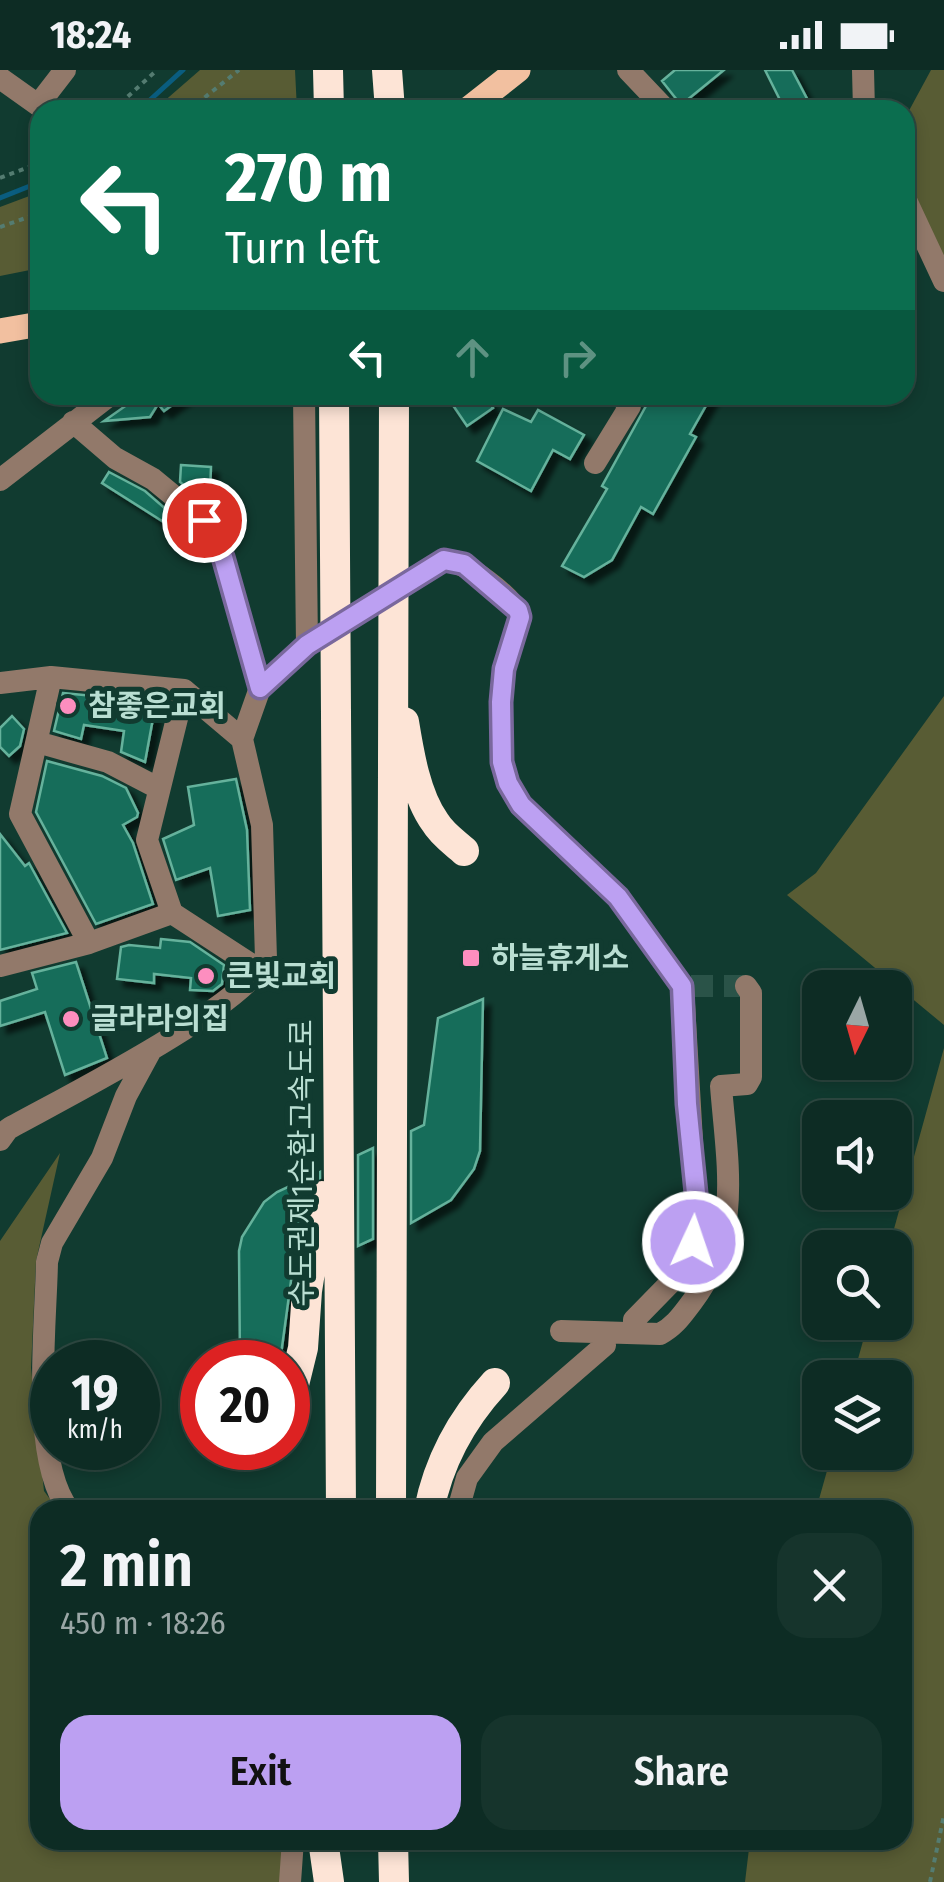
<!DOCTYPE html>
<meta charset="utf-8">
<style>
body{margin:0;font-family:"Fira Sans Condensed","Noto Sans KR",sans-serif;background:#16342c;color:#f1f3f6;height:100vh;display:flex;flex-direction:column;font-size:38px;white-space:nowrap}
*{box-sizing:border-box;margin:0}
p{font-size:32px;color:#9aa7a6}
.icon{flex:none;width:55px;height:55px;fill:none;stroke:currentColor;stroke-width:2;stroke-linecap:round;stroke-linejoin:round}
.map{position:relative;flex:1;overflow:hidden}
.details{position:absolute;left:30px;top:1430px;width:882px;height:350px;display:flex;flex-direction:column;background:#0d2c24;border-radius:30px;box-shadow:0 5px 15px #0003,0 0 0 2px #2d4841}
.details>*{flex:none}
.guide{position:absolute;left:30px;top:30px;width:885px;height:305px;border-radius:30px;box-shadow:0 5px 15px #0003,0 0 0 2px #2d4841;background:#0b6e4f;color:#fff;overflow:hidden}
.needle{width:65px;rotate:185deg}
.tools{position:absolute;left:802px;top:900px;display:grid;gap:20px}
.tools a{display:grid;place-items:center;width:110px;height:110px;border-radius:20px;background:#0d2c24;box-shadow:0 5px 15px #0003,0 0 0 2px #2d4841;font-size:50px}
.speed{position:absolute;left:30px;top:1270px;display:flex;gap:20px;font-size:50px;font-weight:700;text-align:center}
.speed>*{display:grid;place-content:center;width:130px;height:130px;border-radius:50%;background:#0d2c24;box-shadow:0 5px 15px #0003,0 0 0 2px #2d4841;line-height:1}
.speed small{font-size:25px;font-weight:400}
.speed .limit{border:15px solid #d22;background:#fff;color:#111}
.pin{position:absolute;display:grid;place-items:center;width:85px;height:85px;color:#fff;margin:-42px;border:5px solid #fff;border-radius:50%;box-shadow:0 2px 10px #0007}
.me{position:absolute;width:110px;margin:-55px;rotate:3deg;stroke-linejoin:round;filter:drop-shadow(0 0 8px #0008)}
.turn{display:flex;align-items:center;gap:35px;height:210px;padding:0 30px;font-size:45px}
.turn .icon{width:130px;height:130px;stroke-width:2.5}
.turn b{display:block;font-size:70px;line-height:85px}
.lanes{display:flex;align-items:center;height:95px;padding:0 30px;background:#0003;justify-content:center;gap:50px;direction:ltr}
.lanes .off{opacity:.35}
.round{display:grid;place-items:center;flex:none;width:105px;height:105px;border-radius:30px;background:#16342c}
.headline{display:flex;align-items:center;justify-content:space-between;height:170px;padding:0 30px}
h1{font-size:60px;font-weight:600;line-height:75px}
.button{display:flex;gap:20px;margin-top:auto;padding:20px 30px}
.button a{flex:1;height:115px;border-radius:30px;background:#bca0f2;color:#111;font-size:40px;font-weight:600;line-height:115px;text-align:center}
.button a+a{background:#16342c;color:#f1f3f6}
.status{display:flex;justify-content:space-between;align-items:center;height:70px;padding:0 50px;background:#0d2c24;direction:ltr}
.status svg{height:28px;fill:currentColor}
.map>svg:first-child{display:block}
.green{fill:#585c34}
.lines{fill:none;stroke-linecap:round;stroke-linejoin:round}
.stream{stroke:#0a5d7f;stroke-width:5}
.building{fill:#196d5a;stroke:#65b29c;stroke-width:2.5;filter:url(#shadow)}
.minor-tunnel{stroke:#2a5348;stroke-width:22;stroke-dasharray:22 11;stroke-linecap:butt}
.path{stroke:#547c71;stroke-width:4;stroke-dasharray:5 5;stroke-linecap:butt}
.minor{stroke:#92796a;stroke-width:22}
.major{stroke:#f2c0a0;stroke-width:25}
.highway{stroke:#fde4d6;stroke-width:30}
.route-casing{stroke:#7a689d;stroke-width:25}
.route{stroke:#bca0f2;stroke-width:18}
.poi-dot{fill:#fd8ebf;stroke:#113b30;stroke-width:4}
.labels{text-anchor:middle;stroke-width:10;stroke-linejoin:round;paint-order:stroke}
.poi-label{font-size:30px;font-weight:bold;fill:#b9ded2;stroke:#113b30;text-anchor:start}
.street-label{font-size:30px;fill:#b9ded2;stroke:#113b30}
</style>
<div class="status"><b>18:24</b><svg viewBox="0 0 49 12"><path d="M0 12V9h3v3zM5 12V6h3v6zM10 12V3h3v9zM15 12V0h3v12zM26 1h20v11H26zM47 4h2v5h-2z"/></svg></div>
<div class="map">
<svg width="944" height="1812" viewBox="0 0 944 1812">
<defs>
<filter id="shadow"><feDropShadow dx="7" dy="7" stdDeviation="2.5" flood-color="#0009"/></filter>
</defs>
<rect width="100%" height="100%" fill="#113b30"/>
<!-- green -->
<path class="green" d="M 200,0 L 295,0 L 297,40 L 154,40 Z
M 931,0 L 944,0 L 944,190 L 905,113 L 905,48 Z
M 40,122 L 40,198 L 0,206 L 0,137 Z
M 944,626 L 944,955 L 787,825 L 816,803 Z
M 944,978 L 944,1812 L 745,1812 L 750,1770 L 902,1770 L 902,1440 L 816,1440 L 832,1383 L 895,1382 L 895,1308 L 853,1307 L 868,1253 L 895,1252 L 895,1178 L 889,1177 Z
M 60,1083 L 36,1191 L 31,1298 L 44,1421 L 58,1440 L 40,1440 L 40,1770 L 286,1770 L 288,1812 L 0,1812 L 0,1171 Z"/>
<g class="lines">
<!-- stream -->
<path class="stream" d="M 139,40 L 183,0
M 0,128 L 40,112"/>
</g>
<!-- building -->
<path class="building" d="M 675,0 L 724,0 L 681,35 L 662,11 Z
M 765,0 L 792,0 L 813,40 L 785,40 Z
M 141,325 L 186,325 L 164,341 L 158,334 L 150,347 L 104,351 Z
M 446,325 L 484,325 L 493,338 L 467,356 Z
M 652,325 L 712,325 L 690,364 L 696,367 L 653,444 L 641,437 L 612,490 L 584,507 L 562,496 L 607,419 L 602,416 Z
M 503,339 L 531,352 L 538,340 L 584,365 L 570,389 L 553,380 L 531,421 L 477,391 Z
M 181,395 L 211,397 L 210,422 L 191,421 L 180,412 Z
M 109,402 L 145,421 L 168,441 L 162,451 L 102,413 Z
M 63,623 L 156,632 L 145,692 L 121,682 L 124,661 L 84,655 L 81,669 L 54,661 Z
M 12,646 L 24,659 L 20,676 L 9,686 L 0,677 L 0,658 Z
M 47,691 L 102,706 L 126,718 L 138,743 L 137,747 L 123,755 L 133,773 L 153,834 L 96,854 L 36,742 Z
M 236,709 L 247,760 L 250,840 L 218,846 L 210,798 L 176,810 L 163,769 L 194,755 L 188,717 Z
M 0,764 L 25,796 L 29,793 L 67,863 L 0,880 Z
M 161,869 L 190,872 L 224,895 L 222,914 L 213,921 L 190,920 L 191,908 L 154,904 L 154,913 L 117,909 L 121,877 L 129,875 L 160,878 Z
M 76,892 L 107,988 L 65,1005 L 45,942 L 0,956 L 0,931 L 37,919 L 32,903 Z
M 483,929 L 480,1081 L 474,1099 L 451,1130 L 411,1153 L 411,1061 L 424,1055 L 438,948 Z
M 373,1078 L 373,1169 L 358,1176 L 358,1085 Z
M 320,1102 L 320,1108 L 308,1114 L 303,1123 L 280,1292 L 240,1292 L 239,1181 L 242,1167 L 264,1132 L 277,1122 Z"/>
<g class="lines">
<!-- minor-tunnel -->
<path class="minor-tunnel" d="M 691,916 L 746,916"/>
<!-- path -->
<path class="path" d="M 113,40 L 157,0
M 189,40 L 239,0
M 0,108 L 40,93
M 0,157 L 40,143
M 930,1812 L 944,1745"/>
<!-- minor -->
<path class="minor" d="M 628,0 L 666,40
M 863,0 L 864,40
M 0,8 L 38,35 L 65,0
M 905,128 L 944,211
M 304,325 L 307,575 L 444,490 C 466,491 512,526 521,547 L 504,599 L 501,632 L 502,692 L 508,713 L 521,735 L 618,827 L 683,916 L 697,1157 L 676,1207 L 634,1250
M 595,393 L 630,336 L 619,325
M 0,410 L 110,325
M 51,607 L 20,744 L 89,873
M 0,613 L 51,607 L 184,620 L 242,669
M 260,618 L 307,575
M 37,672 L 108,692 L 158,718
M 172,843 L 147,770 L 184,620
M 0,896 L 89,873 L 172,843 L 261,901
M 0,1070 L 8,1059 C 62,1029 245,937 266,889 L 262,755 L 242,669 L 260,618 L 223,487 L 204,451 L 153,409 L 115,388 L 73,352
M 561,1261 L 660,1264 C 675,1256 682,1245 692,1232 C 743,1165 727,1094 721,1016 L 747,1014 L 751,1007 L 751,923 L 746,916
M 69,1440 C 30,1389 46,1256 47,1192 L 52,1173 L 102,1088 L 126,1026 L 151,980
M 458,1440 L 467,1408 L 493,1372 L 605,1275
M 290,1812 L 293,1770"/>
<!-- major -->
<path class="major" d="M 467,40 L 518,0
M 0,261 L 40,254"/>
<!-- highway -->
<path class="highway" d="M 328,0 L 329,40
M 387,0 L 390,40
M 334,325 L 341,1440
M 404,652 C 409,683 416,726 435,752 C 442,764 454,772 464,781
M 288,1339 L 303,1278 L 307,1221 L 322,1126
M 391,1440 L 394,325
M 429,1440 C 439,1390 461,1350 495,1313
M 323,1770 L 329,1812
M 393,1770 L 394,1812"/>
</g>
<g class="lines">
<!-- route casing -->
<g class="route-casing">
<path id="route" d="M 204,450 L 223,487 L 260,618 L 307,575 L 444,490 L 464,494 L 518,540 L 520,547 L 504,599 L 501,632 L 502,692 L 508,713 L 521,735 L 618,827 L 682,916 L 687,1034 L 697,1133 L 693,1172"/>
</g>
<!-- route -->
<use href="#route" class="route"/>
</g>
<!-- markers -->
<g class="poi-dot">
<circle cx="68" cy="636" r="10"/>
<rect x="461" y="878" width="20" height="20" rx="5"/>
<circle cx="206" cy="906" r="10"/>
<circle cx="71" cy="949" r="10"/>
</g>
<g class="labels">
<!-- poi labels -->
<g class="poi-label">
<text x="88" y="646">참좋은교회</text>
<text x="491" y="898">하늘휴게소</text>
<text x="226" y="916">큰빛교회</text>
<text x="91" y="959">글라라의집</text>
</g>
<!-- street labels -->
<g class="street-label">
<text transform="translate(302 1093) rotate(-90)" y="10">수도권제1순환고속도로</text>
</g>
</g>
</svg>
<div class="tools">
<a><svg class="needle" viewBox="-14 -14 28 28"><path d="M0-13l5 13h-10z" fill="#e53935"/><path d="M0 13l5-13h-10z" fill="#9aa7a6"/></svg></a>
<a><svg class="icon" aria-label="sound" viewBox="0 0 24 24"><path d="M4 9h4l5-4v14l-5-4H4zM17 9q2 3 0 6"/></svg></a>
<a><svg class="icon" aria-label="search" viewBox="0 0 24 24"><circle cx="10" cy="10" r="6"/><path d="M15 15l6 6"/></svg></a>
<a><svg class="icon" aria-label="layers" viewBox="0 0 24 24"><path d="M12 4l9 5-9 5-9-5zM3 14l9 5 9-5"/></svg></a>
</div>
<div class="speed"><div>19<small>km/h</small></div><div class="limit">20</div></div>
<div class="pin" style="left:204px;top:450px;background:#d93025"><svg class="icon" aria-label="arrive" viewBox="0 0 24 24"><path d="M6 21V4h12l-3 4 3 4H6"/></svg></div>
<svg class="me" style="left:693px;top:1172px" viewBox="-20 -20 40 40"><circle r="17" fill="#bca0f2" stroke="#fff" stroke-width="3"/><path d="M0-11L8 9 0 5-8 9z" fill="#fff"/></svg>
<div class="guide">
<div class="turn"><svg class="icon" aria-label="left" viewBox="0 0 24 24"><path d="M17 20v-9H6M10 6l-5 5 5 5"/></svg><div><b>270 m</b>Turn left</div></div>
<div class="lanes"><svg class="icon" aria-label="left" viewBox="0 0 24 24"><path d="M17 20v-9H6M10 6l-5 5 5 5"/></svg><svg class="icon off" aria-label="ahead" viewBox="0 0 24 24"><path d="M12 20V5M6 11l6-6 6 6"/></svg><svg class="icon off" aria-label="right" viewBox="0 0 24 24"><path d="M7 20v-9h11M14 6l5 5-5 5"/></svg></div>
</div>
<section class="details">
<div class="headline"><div><h1>2 min</h1><p>450 m · 18:26</p></div><a class="round"><svg class="icon" aria-label="close" viewBox="0 0 24 24"><path d="M6 6l12 12M18 6L6 18"/></svg></a></div>
<div class="button"><a>Exit</a><a>Share</a></div>
</section>
</div>
